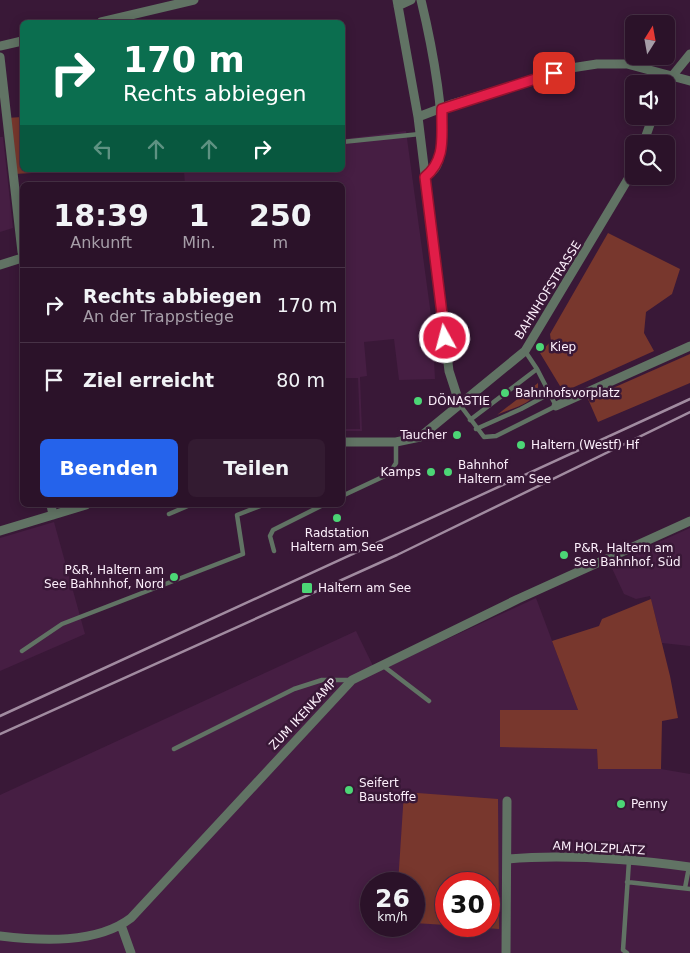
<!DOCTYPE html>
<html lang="de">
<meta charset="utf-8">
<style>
body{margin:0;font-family:"DejaVu Sans",sans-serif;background:#331b31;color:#f1f3f6;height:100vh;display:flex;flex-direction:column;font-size:19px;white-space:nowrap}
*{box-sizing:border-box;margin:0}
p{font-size:16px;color:#a69ea8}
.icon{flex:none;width:28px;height:28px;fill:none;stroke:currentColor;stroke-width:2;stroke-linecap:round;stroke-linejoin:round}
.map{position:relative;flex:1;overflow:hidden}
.details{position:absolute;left:20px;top:182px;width:325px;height:325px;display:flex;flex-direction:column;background:#2b1229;border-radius:8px;box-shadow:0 2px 12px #0003,0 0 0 1px #473246}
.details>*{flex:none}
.guide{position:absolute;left:20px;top:20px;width:325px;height:152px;border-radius:8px;box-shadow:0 2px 12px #0003,0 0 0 1px #473246;background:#0b6e4f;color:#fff;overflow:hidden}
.needle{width:32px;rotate:11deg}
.fabs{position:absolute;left:625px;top:15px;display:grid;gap:10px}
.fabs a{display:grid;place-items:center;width:50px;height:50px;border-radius:8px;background:#2b1229;box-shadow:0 2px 12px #0003,0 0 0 1px #473246;font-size:25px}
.speed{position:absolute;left:360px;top:872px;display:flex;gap:10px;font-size:25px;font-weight:700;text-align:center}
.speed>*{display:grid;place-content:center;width:65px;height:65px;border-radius:50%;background:#2b1229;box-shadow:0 2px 12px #0003,0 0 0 1px #473246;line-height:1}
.speed small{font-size:12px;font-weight:400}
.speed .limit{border:8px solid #d22;background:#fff;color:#111}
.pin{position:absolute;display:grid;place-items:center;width:42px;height:42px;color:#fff;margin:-21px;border-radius:10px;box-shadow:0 2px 8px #0006}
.me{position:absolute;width:55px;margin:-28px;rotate:353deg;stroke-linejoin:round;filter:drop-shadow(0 0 4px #0008)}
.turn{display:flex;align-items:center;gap:18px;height:105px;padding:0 20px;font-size:22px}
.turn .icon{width:65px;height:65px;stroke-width:2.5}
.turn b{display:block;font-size:35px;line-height:42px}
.lanes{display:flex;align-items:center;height:48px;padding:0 20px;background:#0003;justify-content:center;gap:25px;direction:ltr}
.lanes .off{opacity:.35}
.eta{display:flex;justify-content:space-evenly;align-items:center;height:85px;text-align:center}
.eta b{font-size:30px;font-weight:700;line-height:35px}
.cta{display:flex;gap:10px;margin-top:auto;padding:10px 20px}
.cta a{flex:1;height:58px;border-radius:8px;background:#2563eb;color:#fff;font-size:20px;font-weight:700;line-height:58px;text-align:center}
.cta a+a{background:#331b31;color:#f1f3f6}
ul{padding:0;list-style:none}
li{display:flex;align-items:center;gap:15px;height:75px;padding:0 20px;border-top:1px solid #473246}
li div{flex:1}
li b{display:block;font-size:19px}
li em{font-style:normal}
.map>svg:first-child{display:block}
.built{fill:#461e43;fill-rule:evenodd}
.green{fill:#78372d}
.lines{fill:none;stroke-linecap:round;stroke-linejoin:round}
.lane{stroke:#617364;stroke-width:4.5}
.street{stroke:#617364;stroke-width:9}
.rail{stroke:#a18ba0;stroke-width:2.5}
.route-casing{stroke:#92132f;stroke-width:12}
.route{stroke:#e11d48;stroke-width:9}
.poi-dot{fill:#4cd676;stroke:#391837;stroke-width:2}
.labels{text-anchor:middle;stroke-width:5;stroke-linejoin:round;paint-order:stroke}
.street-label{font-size:12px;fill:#fceffb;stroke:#391837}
.poi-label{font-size:12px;fill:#fceffb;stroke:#391837;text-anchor:start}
</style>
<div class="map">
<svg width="690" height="953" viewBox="0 0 690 953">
<rect width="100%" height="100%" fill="#391837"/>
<!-- built -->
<path class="built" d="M 406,131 L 432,323 L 435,379 L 399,380 L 394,339 L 364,342 L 367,376 L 360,377 L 362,431 L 343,431 L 343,429 L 360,429 L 358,378 L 343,378 L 342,185 L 185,185 L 184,170 L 342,170 L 343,139 Z
M 0,137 L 3,137 L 13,228 L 0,232 Z
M 54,522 L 85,634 L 0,671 L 0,538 Z
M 690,528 L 690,646 L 662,643 L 650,596 L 636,599 L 624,594 L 610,564 Z
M 536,598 L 578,710 L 501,710 L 597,749 L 598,768 L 661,769 L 690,774 L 690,953 L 0,953 L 0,795 L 356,631 L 376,672 ZM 371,884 L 414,884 L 414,926 L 371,926 ZM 446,884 L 489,884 L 489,926 L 446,926 Z"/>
<!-- green -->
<path class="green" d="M 22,117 L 22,170 L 86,170 L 14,174 L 6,118 Z
M 608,233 L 680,269 L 672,294 L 646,312 L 644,333 L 654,351 L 572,388 L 560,386 L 540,353 L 551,341 L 550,334 Z
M 690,354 L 690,383 L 598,422 L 588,399 Z
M 538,383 C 540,403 512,408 497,415 Z
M 651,599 L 670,676 L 678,718 L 662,721 L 661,769 L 598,769 L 597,749 L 500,747 L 500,710 L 578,710 L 552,641 L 599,626 L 602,619 Z
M 404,792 L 498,799 L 499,929 L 458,926 L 489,926 L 489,884 L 446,884 L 446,925 L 414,923 L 414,884 L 398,884 Z"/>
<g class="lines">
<!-- lane -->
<path class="lane" d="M 342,142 L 420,134
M 460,405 L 484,437 L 496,436 L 556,406 L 537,369 L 525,351
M 470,420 L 537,369
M 476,429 L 521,409 L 549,394
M 342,496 L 389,474 L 396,463 L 396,442
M 169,514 L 190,505
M 274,551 L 270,536 L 273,530 L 323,505
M 22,651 L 62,624 L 243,554 L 237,515 L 263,505
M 382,665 L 429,701
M 174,749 L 294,689 L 322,680 L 350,680
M 627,882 L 690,889
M 685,888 L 689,867
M 627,953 L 623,950 L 629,861"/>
<!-- street -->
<path class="street" d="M 397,0 L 418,117 L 449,371 L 460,405
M 421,0 C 429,33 452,139 436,167 C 434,171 429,174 425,177
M 398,6 L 411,0
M 101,22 L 194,0
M 0,46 L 22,41
M 0,57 L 22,252
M 666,89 L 673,75 L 690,54
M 418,117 L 452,104 L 571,68 L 597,64 L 627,64 L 690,81
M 643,144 L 653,116
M 0,265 L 22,258
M 556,406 L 690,346
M 342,442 L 396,442 L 420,437 L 525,351 L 634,169
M 51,505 L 53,515
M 0,531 L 86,505
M 507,859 C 567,854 630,859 690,867
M 121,925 L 131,953
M 0,936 C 41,941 97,944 131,918 L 352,680 L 518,599 L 690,521
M 506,953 L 507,801"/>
<!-- rail -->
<path class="rail" d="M 0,716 L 690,399
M 0,734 L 397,555 L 690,412"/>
</g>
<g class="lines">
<!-- route casing -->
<g class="route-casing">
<path id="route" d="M 445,338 L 425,177 C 447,159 441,135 442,109 L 554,73"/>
</g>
<!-- route -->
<use href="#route" class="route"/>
</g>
<!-- markers -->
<g class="poi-dot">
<circle cx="540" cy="347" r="5"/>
<circle cx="505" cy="393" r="5"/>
<circle cx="418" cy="401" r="5"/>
<circle cx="457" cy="435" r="5"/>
<circle cx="521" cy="445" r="5"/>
<circle cx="431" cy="472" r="5"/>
<circle cx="448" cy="472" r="5"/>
<circle cx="337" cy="518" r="5"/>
<circle cx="564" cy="555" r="5"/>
<circle cx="174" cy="577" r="5"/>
<rect x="301" y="582" width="12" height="12" rx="2.5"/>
<circle cx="349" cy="790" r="5"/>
<circle cx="621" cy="804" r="5"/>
</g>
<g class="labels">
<!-- street labels -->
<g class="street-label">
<text transform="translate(548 290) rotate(-58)" y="4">BAHNHOFSTRASSE</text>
<text transform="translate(303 714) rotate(-47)" y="4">ZUM IKENKAMP</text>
<text transform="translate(599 848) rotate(3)" y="4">AM HOLZPLATZ</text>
</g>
<!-- poi labels -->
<g class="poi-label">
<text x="550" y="351">Kiep</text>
<text x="515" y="397">Bahnhofsvorplatz</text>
<text x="428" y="405">DÖNASTIE</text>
<text x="447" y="439" text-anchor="end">Taucher</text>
<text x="531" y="449">Haltern (Westf) Hf</text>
<text x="458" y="469">Bahnhof<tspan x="458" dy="14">Haltern am See</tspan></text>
<text x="421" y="476" text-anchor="end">Kamps</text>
<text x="337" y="537" text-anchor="middle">Radstation<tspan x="337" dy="14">Haltern am See</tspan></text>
<text x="574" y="552">P&amp;R, Haltern am<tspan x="574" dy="14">See Bahnhof, Süd</tspan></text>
<text x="164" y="574" text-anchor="end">P&amp;R, Haltern am<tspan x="164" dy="14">See Bahhnhof, Nord</tspan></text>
<text x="318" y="592">Haltern am See</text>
<text x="359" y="787">Seifert<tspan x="359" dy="14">Baustoffe</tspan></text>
<text x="631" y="808">Penny</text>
</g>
</g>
</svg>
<div class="fabs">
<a><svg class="needle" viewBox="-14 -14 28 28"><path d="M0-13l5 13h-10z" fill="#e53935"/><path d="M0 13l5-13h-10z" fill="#a69ea8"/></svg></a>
<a><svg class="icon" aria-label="sound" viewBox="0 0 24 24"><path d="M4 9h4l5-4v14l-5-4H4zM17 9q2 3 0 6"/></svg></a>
<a><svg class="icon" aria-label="search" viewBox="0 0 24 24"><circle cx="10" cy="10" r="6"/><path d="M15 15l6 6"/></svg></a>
</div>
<div class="speed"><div>26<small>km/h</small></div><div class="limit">30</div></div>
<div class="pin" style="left:554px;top:73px;background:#d93025"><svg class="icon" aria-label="arrive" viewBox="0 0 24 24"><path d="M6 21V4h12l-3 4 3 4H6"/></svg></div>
<svg class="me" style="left:445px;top:338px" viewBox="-20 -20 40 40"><circle r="17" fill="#e11d48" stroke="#fff" stroke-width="3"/><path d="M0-11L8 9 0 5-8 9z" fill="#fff"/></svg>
<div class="guide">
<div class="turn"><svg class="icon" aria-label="right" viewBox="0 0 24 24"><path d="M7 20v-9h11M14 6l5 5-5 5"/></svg><div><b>170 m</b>Rechts abbiegen</div></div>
<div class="lanes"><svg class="icon off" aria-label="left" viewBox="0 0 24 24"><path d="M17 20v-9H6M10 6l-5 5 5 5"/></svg><svg class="icon off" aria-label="ahead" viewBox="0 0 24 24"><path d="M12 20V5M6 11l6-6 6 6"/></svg><svg class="icon off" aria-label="ahead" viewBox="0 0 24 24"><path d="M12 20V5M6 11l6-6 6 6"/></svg><svg class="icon" aria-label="right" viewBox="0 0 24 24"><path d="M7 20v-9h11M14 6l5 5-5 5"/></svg></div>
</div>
<section class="details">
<div class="eta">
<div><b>18:39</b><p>Ankunft</p></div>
<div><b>1</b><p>Min.</p></div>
<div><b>250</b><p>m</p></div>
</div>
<ul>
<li><svg class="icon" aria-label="right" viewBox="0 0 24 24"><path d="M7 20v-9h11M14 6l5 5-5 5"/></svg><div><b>Rechts abbiegen</b><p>An der Trappstiege</p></div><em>170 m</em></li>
<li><svg class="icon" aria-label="arrive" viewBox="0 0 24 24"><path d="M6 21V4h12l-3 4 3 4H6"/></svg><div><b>Ziel erreicht</b></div><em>80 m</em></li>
</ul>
<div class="cta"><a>Beenden</a><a>Teilen</a></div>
</section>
</div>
